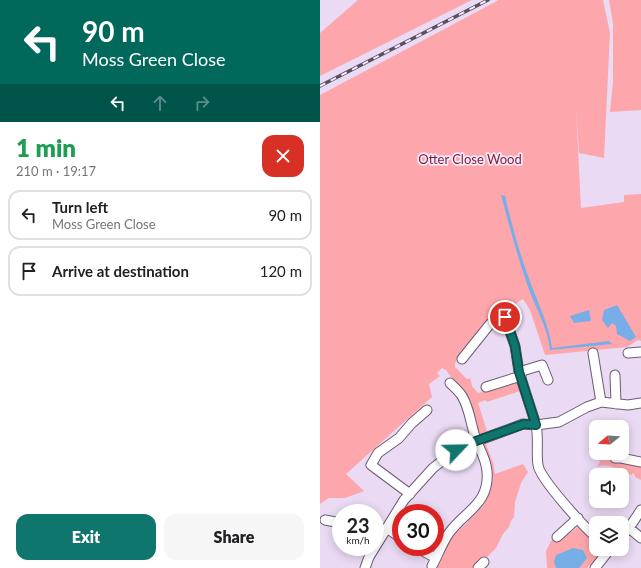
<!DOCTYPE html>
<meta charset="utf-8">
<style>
body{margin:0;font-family:Lato,sans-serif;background:#f6f6f6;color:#202124;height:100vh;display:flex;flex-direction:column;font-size:15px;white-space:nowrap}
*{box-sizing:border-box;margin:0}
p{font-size:13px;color:#757577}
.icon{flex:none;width:22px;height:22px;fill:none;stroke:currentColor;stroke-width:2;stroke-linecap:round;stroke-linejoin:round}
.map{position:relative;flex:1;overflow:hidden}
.panel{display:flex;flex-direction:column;background:#fff;width:320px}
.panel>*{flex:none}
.top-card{background:#00695c;color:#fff;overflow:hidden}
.needle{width:26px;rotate:252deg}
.tools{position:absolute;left:269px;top:420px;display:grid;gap:8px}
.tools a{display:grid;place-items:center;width:40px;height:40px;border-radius:8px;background:#fff;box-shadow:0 2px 10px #0003;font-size:20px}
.speed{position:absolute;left:12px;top:504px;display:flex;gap:8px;font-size:20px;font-weight:700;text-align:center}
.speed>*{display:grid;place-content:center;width:52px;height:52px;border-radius:50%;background:#fff;box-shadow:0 2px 10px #0003;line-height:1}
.speed small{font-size:10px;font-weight:400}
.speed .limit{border:6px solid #d22;background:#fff;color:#111}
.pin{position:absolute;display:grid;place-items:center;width:34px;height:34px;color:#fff;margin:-17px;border:2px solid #fff;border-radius:50%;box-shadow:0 1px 4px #0007}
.me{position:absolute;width:44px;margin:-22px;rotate:66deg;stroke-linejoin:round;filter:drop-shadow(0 0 3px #0008)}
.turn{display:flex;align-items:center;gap:14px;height:84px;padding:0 16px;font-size:18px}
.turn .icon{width:52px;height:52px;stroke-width:2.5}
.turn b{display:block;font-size:28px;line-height:34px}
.lanes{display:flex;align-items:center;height:38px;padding:0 16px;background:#0003;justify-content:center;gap:20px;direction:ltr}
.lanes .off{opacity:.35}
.round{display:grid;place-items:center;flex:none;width:42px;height:42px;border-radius:12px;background:#f6f6f6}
.head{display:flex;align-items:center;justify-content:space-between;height:68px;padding:0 16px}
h1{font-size:24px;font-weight:800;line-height:30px;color:#1e9e55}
.button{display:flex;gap:8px;margin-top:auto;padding:8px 16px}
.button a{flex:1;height:46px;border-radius:12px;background:#0f766e;color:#fff;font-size:16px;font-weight:800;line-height:46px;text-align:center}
.button a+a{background:#f6f6f6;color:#202124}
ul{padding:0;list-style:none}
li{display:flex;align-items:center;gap:12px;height:50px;margin:0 8px 6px;padding:0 8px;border:2px solid #e0e0e0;border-radius:12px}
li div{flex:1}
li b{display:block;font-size:15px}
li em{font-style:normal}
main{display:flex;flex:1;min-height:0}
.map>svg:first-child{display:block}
.green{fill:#fda7ac}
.water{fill:#77aee7}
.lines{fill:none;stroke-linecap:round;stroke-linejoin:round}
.minor-casing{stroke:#6b5d73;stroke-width:11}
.minor{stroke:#fff;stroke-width:9}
.rail-casing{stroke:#58505d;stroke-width:3.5}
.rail{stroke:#f6e9fe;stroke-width:2;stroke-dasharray:6;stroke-linecap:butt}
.route-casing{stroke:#0a4d48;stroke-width:10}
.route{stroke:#0f766e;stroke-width:7}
.labels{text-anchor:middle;stroke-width:3.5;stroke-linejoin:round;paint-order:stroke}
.park-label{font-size:13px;fill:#7f1e2f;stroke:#f6e9fe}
</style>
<main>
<section class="panel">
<div class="top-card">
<div class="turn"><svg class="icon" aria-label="left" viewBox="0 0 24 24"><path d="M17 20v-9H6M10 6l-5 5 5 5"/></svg><div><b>90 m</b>Moss Green Close</div></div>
<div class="lanes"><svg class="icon" aria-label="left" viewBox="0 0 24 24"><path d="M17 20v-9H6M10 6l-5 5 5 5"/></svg><svg class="icon off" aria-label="ahead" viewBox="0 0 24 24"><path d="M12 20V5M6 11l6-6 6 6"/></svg><svg class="icon off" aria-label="right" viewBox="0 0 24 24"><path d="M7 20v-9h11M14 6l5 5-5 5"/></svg></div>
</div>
<div class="head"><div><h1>1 min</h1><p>210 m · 19:17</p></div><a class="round" style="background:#d93025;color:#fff"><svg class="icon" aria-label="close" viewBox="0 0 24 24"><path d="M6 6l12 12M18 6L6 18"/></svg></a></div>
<ul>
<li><svg class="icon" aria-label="left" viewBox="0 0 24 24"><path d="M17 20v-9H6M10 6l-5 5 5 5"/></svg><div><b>Turn left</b><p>Moss Green Close</p></div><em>90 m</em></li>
<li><svg class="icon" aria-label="arrive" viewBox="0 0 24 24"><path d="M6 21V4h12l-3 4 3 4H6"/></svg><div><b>Arrive at destination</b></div><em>120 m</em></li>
</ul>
<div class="button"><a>Exit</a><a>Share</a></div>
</section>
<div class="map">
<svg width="321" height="568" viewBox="0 0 321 568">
<rect width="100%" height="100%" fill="#eadaf4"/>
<!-- green -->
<path class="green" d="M 38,0 L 152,0 L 0,76 L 0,33 Z
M 179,0 L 283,0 L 290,33 L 284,158 L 259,153 L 256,109 L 261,208 L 304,202 L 304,195 L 321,194 L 321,341 L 318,340 L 307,347 L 225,355 L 210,310 L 203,299 L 162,325 L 135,363 L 135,367 L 147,379 L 150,378 L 152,386 L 158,393 L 197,381 L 200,391 L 167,402 L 165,400 L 158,403 L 167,431 L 158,436 L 152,416 L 154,414 L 149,398 L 146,398 L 126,370 L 122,368 L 117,373 L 120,376 L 109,384 L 112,397 L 26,474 L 44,491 L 25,498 L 9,498 L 0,504 L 0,95 Z
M 289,0 L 321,0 L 321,110 L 290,112 L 293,82 L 293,24 Z
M 166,444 L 173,463 L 175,474 L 203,464 L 208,472 L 201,483 L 195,502 L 194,517 L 191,521 L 189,527 L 183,534 L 176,548 L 166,558 L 165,557 L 152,568 L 117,568 L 126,549 L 124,548 L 135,533 L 148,522 L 148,519 L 159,507 L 162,507 C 177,483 169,470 161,445 Z
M 276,453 L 281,453 C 287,462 301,461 312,463 L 312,465 L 315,466 L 317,464 L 321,465 L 321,480 L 315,477 L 315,475 L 313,473 L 311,475 C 301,470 288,462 277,467 L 280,462 Z
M 258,527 L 276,543 L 276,549 L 282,549 L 280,554 L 267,568 L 227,568 L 226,551 L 231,541 L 246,536 Z"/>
<!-- water -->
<path class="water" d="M 181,195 L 185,196 C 192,226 200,255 211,284 C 219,306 229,325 232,348 L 289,341 L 292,344 L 230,350 C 228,327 214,306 207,284 C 197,255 189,225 181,195 Z
M 297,305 L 316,337 L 310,341 L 297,334 L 296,326 L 292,323 L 288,328 L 282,320 L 284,310 Z
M 269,310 L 271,321 L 254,323 L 250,316 Z
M 253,548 L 263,550 L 267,558 L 259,568 L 236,568 L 234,562 L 236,555 Z"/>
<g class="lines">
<!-- minor casing -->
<g class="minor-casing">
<path id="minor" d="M 185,317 L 195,346 L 199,372 L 216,425 C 219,439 216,452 218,465 C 220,479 264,527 276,537
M 273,353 L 281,402
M 308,353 L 321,352
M 142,359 L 170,324 L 192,314
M 199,372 L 222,365 L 228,380
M 295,375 L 296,404
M 166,387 L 201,376
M 295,458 L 301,458 L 321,462
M 90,494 L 51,465 L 58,453 L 79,438 L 92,423 L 107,410
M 5,520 L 21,523
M 67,528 L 81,538
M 309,528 L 321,538
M 302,535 L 309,528 L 321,510
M 237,537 L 258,518
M 95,547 L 116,558
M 112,566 C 118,555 122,543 129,533 C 145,511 170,504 167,471 C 166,459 160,450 156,440 C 151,426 150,409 142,396 C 139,391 134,387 130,383
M 45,568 L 49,557 L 84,500 L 113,468 L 136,450 L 157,441 L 203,424 L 216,425 L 239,422 L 267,407 L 281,402 L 308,405 L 321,403
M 158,568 L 164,562
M 275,568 L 290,549"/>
</g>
<!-- minor -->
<use href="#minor" class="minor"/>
<!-- rail casing -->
<g class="rail-casing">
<path id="rail" d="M 0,86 L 168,0"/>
</g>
<!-- rail -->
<use href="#rail" class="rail"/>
</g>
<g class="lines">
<!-- route casing -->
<g class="route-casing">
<path id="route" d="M 136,450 L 156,441 L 204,424 L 216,425 L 199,372 L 195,346 L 185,317"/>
</g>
<!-- route -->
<use href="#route" class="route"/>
</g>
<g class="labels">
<!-- park labels -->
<g class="park-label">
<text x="150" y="164">Otter Close Wood</text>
</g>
</g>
</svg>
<div class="tools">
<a><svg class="needle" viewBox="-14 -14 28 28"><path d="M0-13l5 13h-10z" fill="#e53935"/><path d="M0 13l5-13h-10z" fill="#757577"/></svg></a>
<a><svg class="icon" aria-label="sound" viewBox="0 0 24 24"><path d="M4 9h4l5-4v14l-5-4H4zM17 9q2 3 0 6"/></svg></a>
<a><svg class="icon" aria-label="layers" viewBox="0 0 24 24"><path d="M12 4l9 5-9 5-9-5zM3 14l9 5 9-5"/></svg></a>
</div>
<div class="speed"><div>23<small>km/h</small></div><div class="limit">30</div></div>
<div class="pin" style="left:185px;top:317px;background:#d93025"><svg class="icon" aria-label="arrive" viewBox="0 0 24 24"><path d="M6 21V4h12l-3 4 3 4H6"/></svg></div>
<svg class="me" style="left:136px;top:450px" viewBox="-20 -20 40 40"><circle r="19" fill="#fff"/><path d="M0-13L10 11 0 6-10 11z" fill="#0f766e"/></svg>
</div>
</main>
